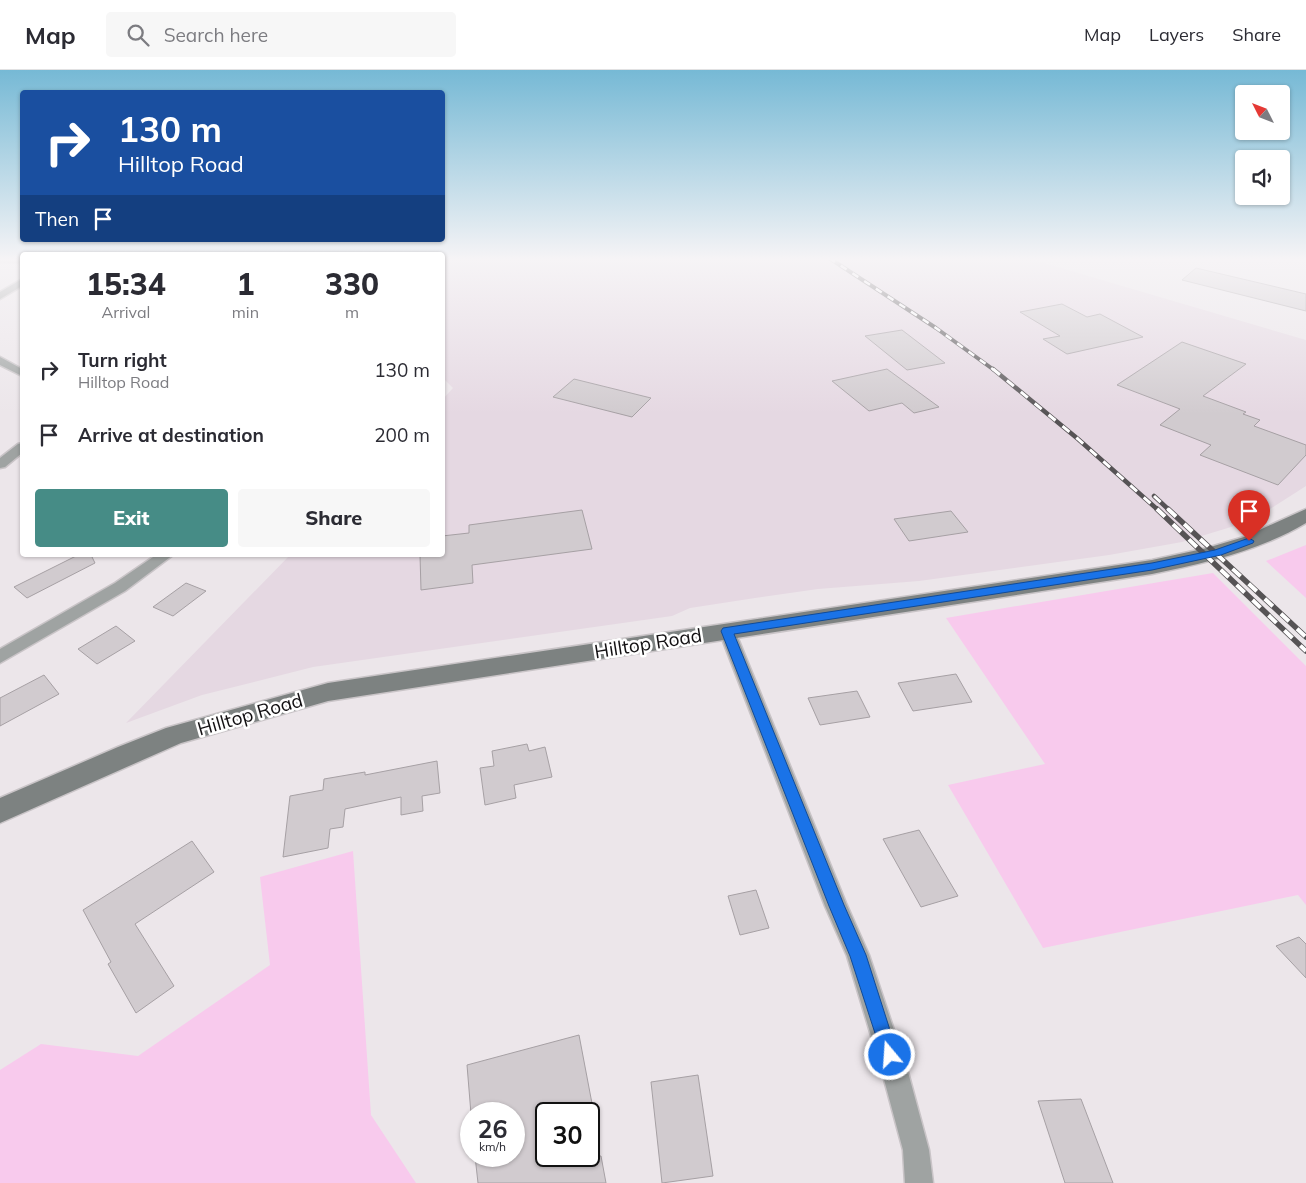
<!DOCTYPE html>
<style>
body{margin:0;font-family:Mulish,sans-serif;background:#f7f7f7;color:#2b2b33;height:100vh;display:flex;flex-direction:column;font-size:19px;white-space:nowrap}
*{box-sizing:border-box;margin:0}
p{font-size:16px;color:#7c7c81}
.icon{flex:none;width:28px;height:28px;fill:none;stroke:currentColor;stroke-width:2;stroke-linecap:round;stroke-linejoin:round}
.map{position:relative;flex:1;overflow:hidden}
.sheet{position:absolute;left:20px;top:182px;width:425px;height:305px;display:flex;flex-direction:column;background:#fff;border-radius:5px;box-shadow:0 1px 4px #0004}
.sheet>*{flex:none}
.banner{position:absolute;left:20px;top:20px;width:425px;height:152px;border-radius:5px;box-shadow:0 1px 4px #0004;background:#1a4fa0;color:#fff;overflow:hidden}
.needle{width:32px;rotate:312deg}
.buttons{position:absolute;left:1235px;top:15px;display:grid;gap:10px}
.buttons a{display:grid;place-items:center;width:55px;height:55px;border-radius:5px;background:#fff;box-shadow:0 1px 4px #0004;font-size:25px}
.speed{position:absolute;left:460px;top:1032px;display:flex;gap:10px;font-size:25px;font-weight:700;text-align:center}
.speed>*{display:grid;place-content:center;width:65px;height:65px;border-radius:50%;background:#fff;box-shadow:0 1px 4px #0004;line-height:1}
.speed small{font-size:12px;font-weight:400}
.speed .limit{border:2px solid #111;border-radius:8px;background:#fff;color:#111}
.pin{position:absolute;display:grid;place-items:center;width:42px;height:42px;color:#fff;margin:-51px -21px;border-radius:50% 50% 50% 0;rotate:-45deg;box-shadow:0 0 5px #0007}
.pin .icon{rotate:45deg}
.me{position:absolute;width:55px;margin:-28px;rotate:342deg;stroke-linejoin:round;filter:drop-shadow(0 0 4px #0008)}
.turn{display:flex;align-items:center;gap:18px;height:105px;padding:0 15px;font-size:22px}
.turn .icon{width:65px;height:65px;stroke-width:2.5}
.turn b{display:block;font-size:35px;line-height:42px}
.then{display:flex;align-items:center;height:48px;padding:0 15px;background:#0003;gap:10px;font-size:19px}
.eta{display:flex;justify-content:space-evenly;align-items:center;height:85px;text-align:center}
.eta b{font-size:30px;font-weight:800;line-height:35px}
.cta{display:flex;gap:10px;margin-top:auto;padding:10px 15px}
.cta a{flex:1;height:58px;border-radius:5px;background:#468c86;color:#fff;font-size:20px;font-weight:800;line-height:58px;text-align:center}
.cta a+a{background:#f7f7f7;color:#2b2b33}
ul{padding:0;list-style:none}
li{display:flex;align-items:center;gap:15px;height:65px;padding:0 15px}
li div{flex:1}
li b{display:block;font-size:19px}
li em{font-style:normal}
header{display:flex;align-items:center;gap:30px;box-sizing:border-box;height:70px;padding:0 25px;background:#fff;border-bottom:1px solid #e1e1e2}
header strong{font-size:24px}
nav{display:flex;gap:28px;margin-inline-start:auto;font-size:18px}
.search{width:350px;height:45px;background:#f7f7f7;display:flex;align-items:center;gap:12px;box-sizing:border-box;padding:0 18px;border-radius:5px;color:#7c7c81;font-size:19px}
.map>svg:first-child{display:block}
.built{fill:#e5d8e2}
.green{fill:#f8caed}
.building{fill:#d1cbcf;stroke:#a6a0a4}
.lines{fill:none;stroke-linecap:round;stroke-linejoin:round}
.minor-casing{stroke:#c9c4c7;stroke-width:3}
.secondary-casing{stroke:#c9c4c7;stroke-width:3}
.minor{fill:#9fa3a2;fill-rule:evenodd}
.secondary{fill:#7d8281;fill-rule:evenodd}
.rail-far2-casing{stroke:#565355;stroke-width:4}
.rail-far1-casing{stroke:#565355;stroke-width:4.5}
.rail-casing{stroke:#565355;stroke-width:5.5}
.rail-far2{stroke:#fff;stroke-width:2.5;stroke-dasharray:7;stroke-linecap:butt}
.rail-far1{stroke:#fff;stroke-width:3;stroke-dasharray:9;stroke-linecap:butt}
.rail{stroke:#fff;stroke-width:4;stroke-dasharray:11;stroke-linecap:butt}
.route{fill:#1a73e8;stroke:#114b97}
.labels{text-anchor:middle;stroke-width:5;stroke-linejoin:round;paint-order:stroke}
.street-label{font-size:19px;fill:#121012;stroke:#fff}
</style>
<header>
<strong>Map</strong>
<div class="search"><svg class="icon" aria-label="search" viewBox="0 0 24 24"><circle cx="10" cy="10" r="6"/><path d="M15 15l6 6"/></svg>Search here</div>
<nav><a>Map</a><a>Layers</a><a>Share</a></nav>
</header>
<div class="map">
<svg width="1306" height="1113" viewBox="0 0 1306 1113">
<rect width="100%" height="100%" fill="#ece6ea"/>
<!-- built -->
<path class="built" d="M 443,188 L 1027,188 L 1306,270 L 1306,416 L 1267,441 L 1231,457 L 1182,472 L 1109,485 L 919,511 L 818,519 L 755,528 L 690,538 L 672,546 L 313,597 L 202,625 L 126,653 L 290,485 L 442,485 L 443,329 L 453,318 L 443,308 Z"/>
<!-- green -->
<path class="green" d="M 1306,475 L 1306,528 L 1266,491 Z
M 1213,503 L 1306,596 L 1306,835 L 1298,825 L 1043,878 L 948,715 L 1045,694 L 946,548 Z
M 353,781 L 371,1045 L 416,1113 L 0,1113 L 0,1000 L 41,974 L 138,986 L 270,895 L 260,807 Z"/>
<!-- building -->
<path class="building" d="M 1196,198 L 1306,224 L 1306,241 L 1182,210 Z
M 1062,234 L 1087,247 L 1100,244 L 1143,267 L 1067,284 L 1043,269 L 1060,266 L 1020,242 Z
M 902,260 L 945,293 L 907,300 L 865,266 Z
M 1182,272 L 1246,294 L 1203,326 L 1246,342 L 1243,344 L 1260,350 L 1254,356 L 1306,375 L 1306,385 L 1278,415 L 1200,385 L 1211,375 L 1160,355 L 1180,339 L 1117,315 Z
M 887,299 L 939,337 L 914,343 L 902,333 L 869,341 L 832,311 Z
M 574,309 L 651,328 L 632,347 L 553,327 Z
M 582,440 L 592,479 L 472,495 L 473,513 L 421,520 L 420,485 L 442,485 L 442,466 L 469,463 L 469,455 Z
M 951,441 L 968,462 L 909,471 L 894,449 Z
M 78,485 L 91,485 L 95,493 L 27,528 L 14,517 Z
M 186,513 L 206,521 L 173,546 L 153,537 Z
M 116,556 L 135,571 L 97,594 L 78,579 Z
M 956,604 L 972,632 L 913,641 L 898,613 Z
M 44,605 L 59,624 L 0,656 L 0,628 Z
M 857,621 L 870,647 L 820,655 L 808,628 Z
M 527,674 L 529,681 L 545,677 L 552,707 L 514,715 L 516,728 L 485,735 L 480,698 L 494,696 L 492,681 Z
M 437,691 L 440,723 L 422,726 L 423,741 L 401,745 L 401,727 L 345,739 L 343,757 L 330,759 L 328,778 L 283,787 L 290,726 L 323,720 L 324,709 L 365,702 L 365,705 Z
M 919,760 L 958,826 L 921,837 L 883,769 Z
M 192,771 L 214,802 L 135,854 L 174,916 L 136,943 L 108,894 L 111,892 L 83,840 Z
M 756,820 L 769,858 L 740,865 L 728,826 Z
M 1299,867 L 1306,874 L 1306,908 L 1276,876 Z
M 579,965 L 594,1044 L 546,1044 L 546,1086 L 601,1086 L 606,1113 L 478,1113 L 475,1086 L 514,1086 L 514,1044 L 471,1044 L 467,995 Z
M 698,1005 L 713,1106 L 662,1113 L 651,1012 Z
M 1081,1029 L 1113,1113 L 1065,1113 L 1038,1031 Z"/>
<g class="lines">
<!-- minor casing -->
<g class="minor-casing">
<path id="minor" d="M 0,188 L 22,188 L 22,193 L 0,192 Z
M 22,209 L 22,216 L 0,229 L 0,222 Z
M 0,287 L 22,299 L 22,306 L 0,295 Z
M 22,373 L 22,383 L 5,397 L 0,398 L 0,388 L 18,374 Z
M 156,485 L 173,485 L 125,521 L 0,593 L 0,579 L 115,513 Z
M 727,555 L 733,557 L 735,561 L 846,833 L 869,885 L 908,1002 L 929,1080 L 933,1113 L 905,1113 L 903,1080 L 882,1002 L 847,886 L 825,836 L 719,561 L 721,557 Z"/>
</g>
<!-- secondary casing -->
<g class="secondary-casing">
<path id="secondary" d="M 1306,439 L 1306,453 C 1259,481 1205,493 1152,504 L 328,631 L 181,673 L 0,753 L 0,728 L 118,677 L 166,658 L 328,613 L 1152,490 L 1207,478 L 1244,467 Z"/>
</g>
<!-- minor -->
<use href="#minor" class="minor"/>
<!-- secondary -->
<use href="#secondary" class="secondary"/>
<!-- rail-far2 casing -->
<g class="rail-far2-casing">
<path id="rail-far2" d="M 829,188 L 936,258 L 994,300"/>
</g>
<!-- rail-far1 casing -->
<g class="rail-far1-casing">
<path id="rail-far1" d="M 993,299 L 1078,369 L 1158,440
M 1154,426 L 1169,440"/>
</g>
<!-- rail casing -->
<g class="rail-casing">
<path id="rail" d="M 1157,439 L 1306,581
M 1168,439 L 1306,567"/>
</g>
<!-- rail-far2 -->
<use href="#rail-far2" class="rail-far2"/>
<!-- rail-far1 -->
<use href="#rail-far1" class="rail-far1"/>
<!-- rail -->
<use href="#rail" class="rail"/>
</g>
<!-- sky -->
<linearGradient id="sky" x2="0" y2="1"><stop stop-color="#76b9d5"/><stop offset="0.55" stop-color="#f6f4f6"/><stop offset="1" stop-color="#f6f4f6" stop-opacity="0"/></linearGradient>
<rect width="1306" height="344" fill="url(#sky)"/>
<!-- route -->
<path class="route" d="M 1249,468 L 1254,471 L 1253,473 L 1221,485 L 1152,500 L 734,564 L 844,835 L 866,885 L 898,985 L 896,991 L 890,994 L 884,991 L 850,886 L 829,836 L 721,561 L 723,558 L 1152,493 L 1215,480 Z"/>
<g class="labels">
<!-- street labels -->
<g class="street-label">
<text transform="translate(648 573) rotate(-9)" y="7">Hilltop Road</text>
<text transform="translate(250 644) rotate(-16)" y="7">Hilltop Road</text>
</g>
</g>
</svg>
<div class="buttons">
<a><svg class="needle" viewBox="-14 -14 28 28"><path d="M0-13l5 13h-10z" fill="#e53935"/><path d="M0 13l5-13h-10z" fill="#7c7c81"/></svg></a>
<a><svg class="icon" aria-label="sound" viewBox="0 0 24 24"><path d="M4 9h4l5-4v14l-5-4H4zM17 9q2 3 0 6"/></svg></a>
</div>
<div class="speed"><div>26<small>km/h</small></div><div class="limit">30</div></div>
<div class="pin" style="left:1249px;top:471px;background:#d93025"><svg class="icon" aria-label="arrive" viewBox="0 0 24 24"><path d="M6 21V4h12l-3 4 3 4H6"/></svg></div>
<svg class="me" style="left:890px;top:985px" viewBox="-20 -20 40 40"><circle r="17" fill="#1a73e8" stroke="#fff" stroke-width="3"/><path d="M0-11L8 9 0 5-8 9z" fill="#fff"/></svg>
<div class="banner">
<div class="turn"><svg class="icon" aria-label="right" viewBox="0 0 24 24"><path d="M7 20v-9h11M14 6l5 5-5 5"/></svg><div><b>130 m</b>Hilltop Road</div></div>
<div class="then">Then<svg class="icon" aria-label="arrive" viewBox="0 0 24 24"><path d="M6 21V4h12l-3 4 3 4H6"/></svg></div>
</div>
<section class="sheet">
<div class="eta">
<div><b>15:34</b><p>Arrival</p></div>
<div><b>1</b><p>min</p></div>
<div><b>330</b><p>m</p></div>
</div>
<ul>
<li><svg class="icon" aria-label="right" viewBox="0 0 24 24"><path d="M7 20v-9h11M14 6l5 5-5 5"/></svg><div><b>Turn right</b><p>Hilltop Road</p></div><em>130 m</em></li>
<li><svg class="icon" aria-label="arrive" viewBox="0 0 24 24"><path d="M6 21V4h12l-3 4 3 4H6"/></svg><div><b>Arrive at destination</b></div><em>200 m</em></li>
</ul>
<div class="cta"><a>Exit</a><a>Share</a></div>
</section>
</div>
